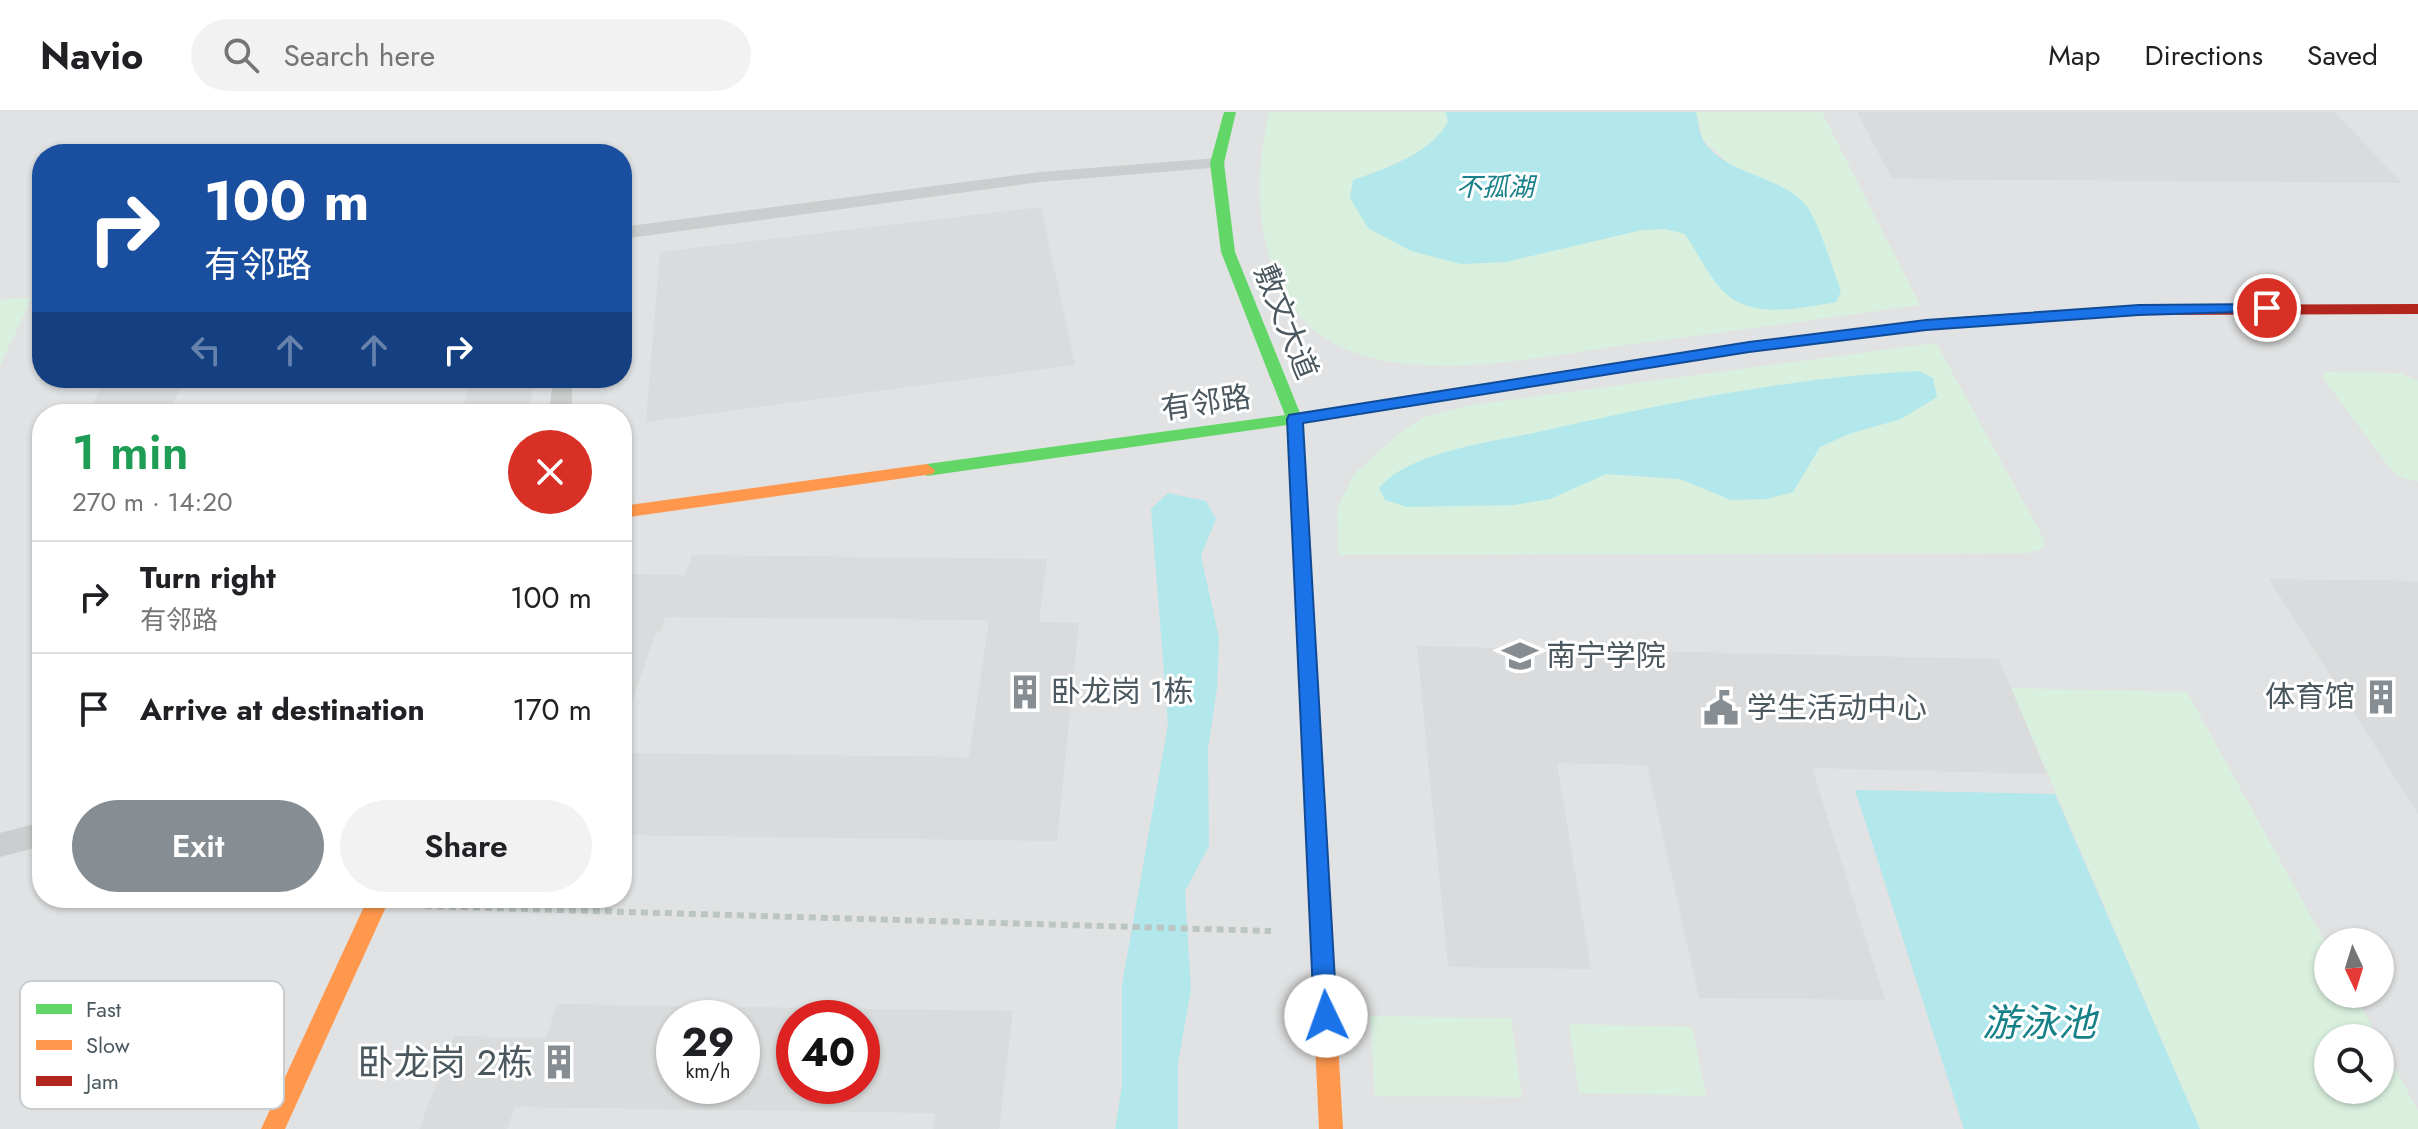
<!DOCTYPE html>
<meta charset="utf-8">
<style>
body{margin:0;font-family:Jost,"Noto Sans SC",sans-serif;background:#f2f2f2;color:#202124;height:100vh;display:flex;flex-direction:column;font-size:30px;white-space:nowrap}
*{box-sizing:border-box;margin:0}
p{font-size:26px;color:#757577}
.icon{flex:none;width:44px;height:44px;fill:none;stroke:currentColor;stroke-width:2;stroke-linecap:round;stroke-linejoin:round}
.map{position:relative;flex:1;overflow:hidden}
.details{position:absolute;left:32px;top:292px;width:600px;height:504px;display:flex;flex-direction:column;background:#fff;border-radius:32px;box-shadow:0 2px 6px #0004}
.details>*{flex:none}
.top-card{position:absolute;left:32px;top:32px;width:600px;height:244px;border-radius:32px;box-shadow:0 2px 6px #0004;background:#1a4fa0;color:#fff;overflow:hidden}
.needle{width:52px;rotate:176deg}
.tools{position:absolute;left:2314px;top:816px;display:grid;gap:16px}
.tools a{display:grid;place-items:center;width:80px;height:80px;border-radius:50%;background:#fff;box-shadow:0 2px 6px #0004;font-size:40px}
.speed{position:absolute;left:656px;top:888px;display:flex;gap:16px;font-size:40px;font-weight:700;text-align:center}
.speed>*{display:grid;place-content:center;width:104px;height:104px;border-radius:50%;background:#fff;box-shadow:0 2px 6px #0004;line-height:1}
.speed small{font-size:20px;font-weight:400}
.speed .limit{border:12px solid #d22;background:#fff;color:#111}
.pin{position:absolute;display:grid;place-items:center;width:68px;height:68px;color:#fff;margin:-34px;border:4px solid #fff;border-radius:50%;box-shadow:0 2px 8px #0007}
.me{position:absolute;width:88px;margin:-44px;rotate:357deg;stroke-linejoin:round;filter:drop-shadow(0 0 6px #0008)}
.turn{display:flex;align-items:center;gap:28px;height:168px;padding:0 40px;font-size:36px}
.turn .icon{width:104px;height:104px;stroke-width:2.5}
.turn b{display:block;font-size:56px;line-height:68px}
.lanes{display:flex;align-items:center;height:76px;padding:0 40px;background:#0003;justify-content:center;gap:40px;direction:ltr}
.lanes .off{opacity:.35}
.round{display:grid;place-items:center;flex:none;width:84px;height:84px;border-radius:42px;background:#f2f2f2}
.overview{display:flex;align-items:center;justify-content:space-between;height:136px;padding:0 40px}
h1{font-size:48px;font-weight:600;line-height:60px;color:#1e9e55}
.button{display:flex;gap:16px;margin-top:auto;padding:16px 40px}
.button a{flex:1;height:92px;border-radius:48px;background:#868e93;color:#fff;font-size:32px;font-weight:600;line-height:92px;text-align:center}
.button a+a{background:#f2f2f2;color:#202124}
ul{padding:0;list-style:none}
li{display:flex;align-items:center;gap:24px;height:112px;padding:0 40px;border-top:2px solid #e0e0e0}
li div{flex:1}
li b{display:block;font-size:30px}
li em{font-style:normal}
header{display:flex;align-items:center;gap:48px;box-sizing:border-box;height:112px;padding:0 40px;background:#fff;border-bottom:2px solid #e0e0e0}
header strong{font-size:38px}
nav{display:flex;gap:44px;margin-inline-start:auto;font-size:28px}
.search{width:560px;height:72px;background:#f2f2f2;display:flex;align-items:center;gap:20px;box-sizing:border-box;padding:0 28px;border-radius:44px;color:#757577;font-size:30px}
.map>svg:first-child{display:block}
.education{fill:#e1e2e3;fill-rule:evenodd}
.green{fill:#daf0df;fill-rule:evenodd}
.water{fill:#b2e7eb}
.building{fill:#d9dbdc;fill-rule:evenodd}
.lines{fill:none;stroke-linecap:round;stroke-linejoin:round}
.path{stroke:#bbc5c1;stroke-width:6;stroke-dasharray:7 5;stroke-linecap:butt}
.lane{fill:#cbcece;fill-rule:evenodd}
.fast{fill:#63d668;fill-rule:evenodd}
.slow{fill:#ff974d;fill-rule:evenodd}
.jam{fill:#b3261e;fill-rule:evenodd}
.route{fill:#1a73e8;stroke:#114b97;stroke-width:2}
.labels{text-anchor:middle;stroke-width:6;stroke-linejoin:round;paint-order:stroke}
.far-water-label{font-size:26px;font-style:italic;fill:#168188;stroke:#fff}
.street-label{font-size:30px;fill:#4b585f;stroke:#fff}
.poi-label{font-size:30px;fill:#4b585f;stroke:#fff;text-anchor:start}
.near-poi-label{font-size:36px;fill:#4b585f;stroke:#fff;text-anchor:end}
.near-water-label{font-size:38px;font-style:italic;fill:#168188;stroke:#fff}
.key{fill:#fff;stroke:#c9cdcf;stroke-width:2}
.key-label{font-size:22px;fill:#4b585f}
</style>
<header>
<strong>Navio</strong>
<div class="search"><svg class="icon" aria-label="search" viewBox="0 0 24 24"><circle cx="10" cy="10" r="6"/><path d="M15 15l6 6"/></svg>Search here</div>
<nav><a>Map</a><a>Directions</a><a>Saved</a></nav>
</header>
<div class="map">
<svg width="2418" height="1017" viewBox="0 0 2418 1017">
<rect width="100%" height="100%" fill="#f3f3f3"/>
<!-- education -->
<path class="education" d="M 0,0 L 2418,0 L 2418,1017 L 0,1017 ZM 42,42 L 622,42 L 622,266 L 42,266 ZM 42,302 L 622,302 L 622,786 L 42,786 ZM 2328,830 L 2380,830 L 2380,882 L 2328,882 ZM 674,906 L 742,906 L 742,974 L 674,974 ZM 794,906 L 862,906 L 862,974 L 794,974 ZM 2328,926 L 2380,926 L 2380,978 L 2328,978 Z"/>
<!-- green -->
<path class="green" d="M 1269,0 L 1446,0 L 1448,10 C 1430,42 1387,56 1353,68 L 1350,86 L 1642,118 L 1665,117 L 1685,122 L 1722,178 L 1798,196 L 1836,190 L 1841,179 L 1722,45 L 1703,28 L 1696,0 L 1822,0 L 1920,193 C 1822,207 1724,220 1626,233 C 1515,248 1316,298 1272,154 C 1255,99 1257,56 1269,0 Z
M 32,185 L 0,254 L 0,188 Z
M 1936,231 L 2044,427 L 2043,437 L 2028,441 L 1338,443 L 1337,397 L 1354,362 L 1401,320 L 1424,305 L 1471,293 ZM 1919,259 L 1849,322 L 1819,335 L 1792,380 L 1767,387 L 1731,388 L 1680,367 L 1606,362 L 1514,393 L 1461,392 L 1441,342 L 1708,284 Z
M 2324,260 L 2401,261 L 2418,269 L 2418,369 L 2404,367 L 2392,359 L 2323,266 Z
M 2011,576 L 2187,580 L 2328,835 L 2328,882 L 2354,882 L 2379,926 L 2328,926 L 2328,978 L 2380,978 L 2380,929 L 2418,998 L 2418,1017 L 2200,1017 Z
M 1370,904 L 1511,906 L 1522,985 L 1375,984 Z
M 1569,912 L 1692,915 L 1706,984 L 1579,981 Z"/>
<!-- water -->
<path class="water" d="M 1446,0 L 1696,0 C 1698,9 1699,22 1704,30 C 1727,63 1779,63 1805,92 C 1818,107 1833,158 1841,179 L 1836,190 C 1801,196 1751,208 1723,179 C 1708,163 1697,140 1685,122 L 1665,117 L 1642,118 L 1506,150 L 1461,152 L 1411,139 L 1368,116 L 1350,86 L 1353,68 C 1387,56 1430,42 1448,10 Z
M 1919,259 L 1933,266 L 1937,285 L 1901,307 L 1849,322 L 1820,335 L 1793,380 L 1767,387 L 1731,388 L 1680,367 L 1606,362 L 1550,387 L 1514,393 L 1407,395 L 1385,388 L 1379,376 C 1410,339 1492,330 1538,320 C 1663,292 1791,265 1919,259 Z
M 1168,381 L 1206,389 L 1216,407 L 1201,444 L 1219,526 L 1217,577 L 1208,636 L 1209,734 L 1185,779 L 1191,878 L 1178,950 L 1178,1017 L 1115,1017 L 1122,974 L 1122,873 L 1168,612 L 1151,397 Z
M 1855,678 L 2055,682 L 2200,1017 L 1964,1017 Z"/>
<!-- building -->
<path class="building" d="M 1857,0 L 2335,0 L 2402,71 L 1892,67 Z
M 1041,95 L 1075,253 L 646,310 L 660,140 Z
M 105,266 L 184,266 L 169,302 L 88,302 Z
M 470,266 L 534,266 L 529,302 L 462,302 Z
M 692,443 L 1047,447 L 1039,510 L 1079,511 L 1057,729 L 622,723 L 622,641 L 969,645 L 989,508 L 665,505 L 660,520 L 656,520 L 628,601 L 622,600 L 622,462 L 685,463 Z
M 2269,467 L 2418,469 L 2418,702 Z
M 1417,534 L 1999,547 L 2047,662 L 1812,656 L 1885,888 L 1699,886 L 1647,653 L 1557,651 L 1591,857 L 1448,855 Z
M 557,892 L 1013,899 L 999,1017 L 933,1017 L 935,1001 L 515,995 L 507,1017 L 419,1017 L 454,924 L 546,926 ZM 674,906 L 742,906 L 742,974 L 674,974 ZM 794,906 L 862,906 L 862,974 L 794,974 Z"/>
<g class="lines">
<!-- path -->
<path class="path" d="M 425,794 L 1271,819"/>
<!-- lane -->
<path class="lane" d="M 1217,46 L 1226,51 L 1223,55 L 1040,70 L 622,127 L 622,115 L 1040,60 Z
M 553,266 L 573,266 L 571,302 L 549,302 Z
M 42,710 L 42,734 L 0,745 L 0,721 Z"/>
<!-- fast -->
<path class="fast" d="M 1224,0 L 1236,0 L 1224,51 L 1235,140 L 1300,301 L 1602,253 L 1610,258 L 1602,263 L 1303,311 L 1318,580 L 1316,585 L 1302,585 L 1300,580 L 1287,313 L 927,364 L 919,358 L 927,352 L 1285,303 L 1221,140 L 1210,51 Z"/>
<!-- slow -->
<path class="slow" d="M 1962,205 L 1969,210 L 1967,213 L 1749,240 L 1602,263 L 1594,258 L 1602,253 L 1749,230 Z
M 927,352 L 935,358 L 933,362 L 622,406 L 622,394 Z
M 368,786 L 390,786 L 285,1017 L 261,1017 Z
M 1322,834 L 1330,837 L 1333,844 L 1343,1017 L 1319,1017 L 1311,844 L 1314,837 Z"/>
<!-- jam -->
<path class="jam" d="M 2418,192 L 2418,202 L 2139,203 L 1962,215 L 1955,210 L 1962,205 L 2139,193 Z
M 1309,572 L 1316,575 L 1318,580 L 1333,844 L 1330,851 L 1322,854 L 1314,851 L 1311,844 L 1300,580 L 1302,575 Z"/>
</g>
<!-- route -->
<path class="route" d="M 2267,192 L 2274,196 L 2272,199 L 2139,203 L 1926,218 L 1749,240 L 1303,311 L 1337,904 L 1334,912 L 1326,915 L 1318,912 L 1314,904 L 1287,307 L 1289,303 L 1749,230 L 1926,208 L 2139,193 Z"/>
<!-- icons -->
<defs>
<g id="university-bare" transform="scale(2.76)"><path d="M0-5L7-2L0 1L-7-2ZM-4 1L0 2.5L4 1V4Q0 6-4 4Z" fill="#868e93" stroke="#fff" stroke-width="2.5" paint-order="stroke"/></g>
<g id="building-bare" transform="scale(2.76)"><path d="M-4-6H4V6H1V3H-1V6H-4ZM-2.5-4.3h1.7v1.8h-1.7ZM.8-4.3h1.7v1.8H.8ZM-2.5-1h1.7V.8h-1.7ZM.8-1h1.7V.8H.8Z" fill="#868e93" stroke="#fff" stroke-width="2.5" paint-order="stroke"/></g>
<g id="civic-bare" transform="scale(2.76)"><path d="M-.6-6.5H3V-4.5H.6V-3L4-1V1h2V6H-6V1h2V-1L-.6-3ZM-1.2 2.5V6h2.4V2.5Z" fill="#868e93" stroke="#fff" stroke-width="2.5" paint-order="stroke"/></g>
</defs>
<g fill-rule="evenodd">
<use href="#university-bare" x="1520" y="544"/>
<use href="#building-bare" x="1025" y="580"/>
<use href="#building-bare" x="2381" y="585"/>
<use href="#civic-bare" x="1721" y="596"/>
<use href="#building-bare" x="559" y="950"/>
</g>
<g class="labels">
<!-- far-water labels -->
<g class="far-water-label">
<text x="1495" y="84">不孤湖</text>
</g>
<!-- street labels -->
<g class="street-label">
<text transform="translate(1286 210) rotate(68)" y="10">敷文大道</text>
<text transform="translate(1206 291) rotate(-8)" y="10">有邻路</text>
</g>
<!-- poi labels -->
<g class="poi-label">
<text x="1546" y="554">南宁学院</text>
<text x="1051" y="590">卧龙岗 1栋</text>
<text x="2355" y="595" text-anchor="end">体育馆</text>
<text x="1747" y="606">学生活动中心</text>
</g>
<!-- near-poi labels -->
<g class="near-poi-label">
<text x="533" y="963">卧龙岗 2栋</text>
</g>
<!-- near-water labels -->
<g class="near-water-label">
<text x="2039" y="924">游泳池</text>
</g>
</g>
<!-- legend -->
<rect x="20" y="869" width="264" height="128" rx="12" class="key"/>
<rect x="36" y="892" width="36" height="10" fill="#63d668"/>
<rect x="36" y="928" width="36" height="10" fill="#ff974d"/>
<rect x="36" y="964" width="36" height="10" fill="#b3261e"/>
<g class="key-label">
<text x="86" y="905">Fast</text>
<text x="86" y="941">Slow</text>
<text x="86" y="977">Jam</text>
</g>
</svg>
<div class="tools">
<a><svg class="needle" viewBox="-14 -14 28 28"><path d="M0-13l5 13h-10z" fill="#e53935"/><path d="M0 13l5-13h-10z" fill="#757577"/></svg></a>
<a><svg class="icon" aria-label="search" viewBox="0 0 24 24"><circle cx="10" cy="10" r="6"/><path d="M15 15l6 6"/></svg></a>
</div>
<div class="speed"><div>29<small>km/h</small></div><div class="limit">40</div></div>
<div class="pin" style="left:2267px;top:196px;background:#d93025"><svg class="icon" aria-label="arrive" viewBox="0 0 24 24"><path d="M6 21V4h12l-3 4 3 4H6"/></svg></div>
<svg class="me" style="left:1326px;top:904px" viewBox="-20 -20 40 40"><circle r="19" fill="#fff"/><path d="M0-13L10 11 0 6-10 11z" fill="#1a73e8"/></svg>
<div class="top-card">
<div class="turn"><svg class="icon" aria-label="right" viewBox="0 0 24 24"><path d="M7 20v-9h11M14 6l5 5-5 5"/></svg><div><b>100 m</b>有邻路</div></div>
<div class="lanes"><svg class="icon off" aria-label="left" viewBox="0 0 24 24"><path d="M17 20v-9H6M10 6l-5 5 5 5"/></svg><svg class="icon off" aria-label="ahead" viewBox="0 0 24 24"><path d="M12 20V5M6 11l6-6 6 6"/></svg><svg class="icon off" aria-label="ahead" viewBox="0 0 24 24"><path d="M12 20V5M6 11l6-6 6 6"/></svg><svg class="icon" aria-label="right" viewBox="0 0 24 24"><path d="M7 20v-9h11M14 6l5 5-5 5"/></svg></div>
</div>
<section class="details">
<div class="overview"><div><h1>1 min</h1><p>270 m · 14:20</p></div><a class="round" style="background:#d93025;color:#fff"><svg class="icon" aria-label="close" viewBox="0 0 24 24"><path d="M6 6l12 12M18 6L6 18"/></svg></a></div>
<ul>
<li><svg class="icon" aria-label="right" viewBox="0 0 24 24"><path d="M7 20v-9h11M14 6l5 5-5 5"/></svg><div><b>Turn right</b><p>有邻路</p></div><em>100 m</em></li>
<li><svg class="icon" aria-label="arrive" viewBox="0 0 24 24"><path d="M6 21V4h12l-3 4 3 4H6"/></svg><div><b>Arrive at destination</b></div><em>170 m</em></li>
</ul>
<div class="button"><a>Exit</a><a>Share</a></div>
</section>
</div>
